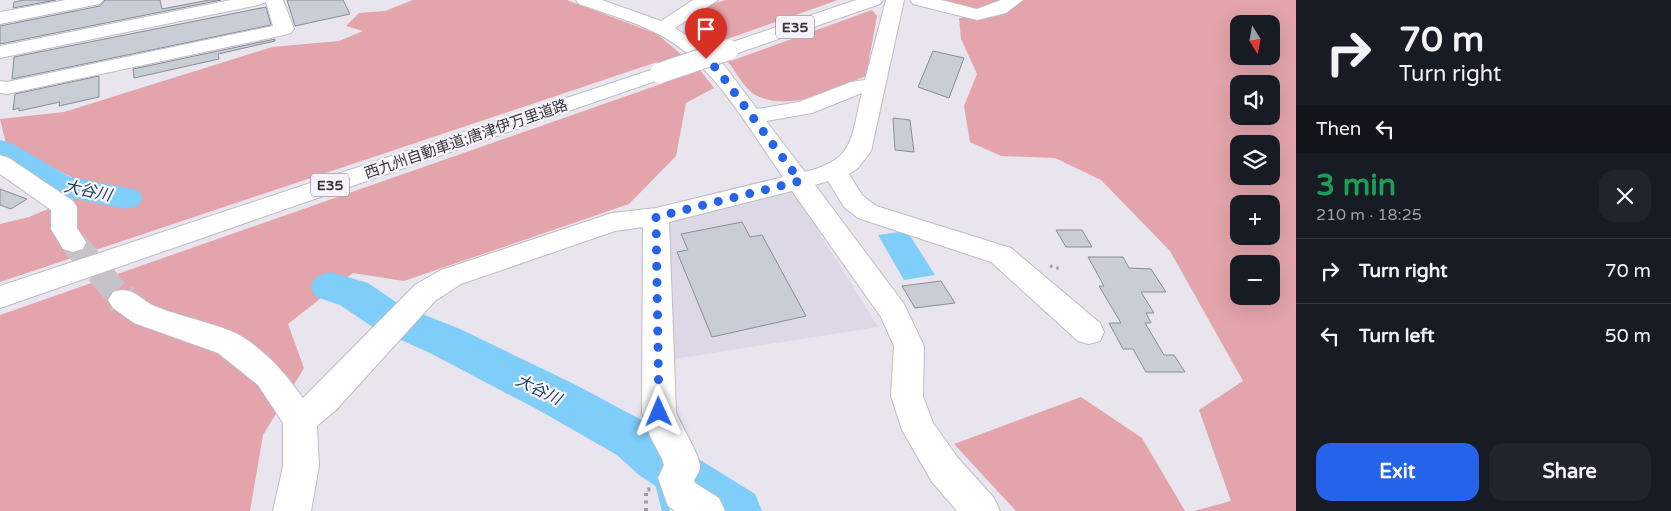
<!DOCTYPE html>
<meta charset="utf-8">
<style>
body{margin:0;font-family:"Varela Round","Noto Sans JP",sans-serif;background:#20242c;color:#f1f3f6;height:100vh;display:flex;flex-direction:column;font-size:19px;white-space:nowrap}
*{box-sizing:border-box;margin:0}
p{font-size:16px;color:#9ea1a6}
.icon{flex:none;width:28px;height:28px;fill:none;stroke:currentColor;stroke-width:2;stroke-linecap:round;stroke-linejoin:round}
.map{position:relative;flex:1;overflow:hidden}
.panel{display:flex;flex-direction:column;background:#171b24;width:375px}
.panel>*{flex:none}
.banner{background:#171b24;color:#f1f3f6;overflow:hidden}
.needle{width:32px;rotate:169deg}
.buttons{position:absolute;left:1230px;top:15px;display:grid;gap:10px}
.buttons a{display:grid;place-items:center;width:50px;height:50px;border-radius:10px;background:#171b24;box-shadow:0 5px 20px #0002;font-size:25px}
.pin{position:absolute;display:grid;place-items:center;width:42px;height:42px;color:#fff;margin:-51px -21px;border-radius:50% 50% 50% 0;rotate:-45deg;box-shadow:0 0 5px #0007}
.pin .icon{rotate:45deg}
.me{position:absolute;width:55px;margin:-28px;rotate:359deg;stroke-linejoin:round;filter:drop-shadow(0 0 4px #0008)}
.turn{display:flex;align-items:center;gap:18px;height:105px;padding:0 20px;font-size:22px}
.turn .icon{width:65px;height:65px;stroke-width:2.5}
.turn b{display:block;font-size:35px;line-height:42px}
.then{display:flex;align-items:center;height:48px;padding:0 20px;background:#0003;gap:10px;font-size:19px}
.round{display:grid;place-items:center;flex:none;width:52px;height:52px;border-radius:15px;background:#20242c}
.head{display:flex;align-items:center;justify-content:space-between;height:85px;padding:0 20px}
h1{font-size:30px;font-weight:700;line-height:38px;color:#1e9e55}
.cta{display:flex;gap:10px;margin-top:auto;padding:10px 20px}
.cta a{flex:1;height:58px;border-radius:15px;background:#2563eb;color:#fff;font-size:20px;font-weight:700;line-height:58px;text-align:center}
.cta a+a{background:#20242c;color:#f1f3f6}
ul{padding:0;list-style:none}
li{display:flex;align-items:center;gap:15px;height:65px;padding:0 20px;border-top:1px solid #363941}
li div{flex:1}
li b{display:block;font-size:19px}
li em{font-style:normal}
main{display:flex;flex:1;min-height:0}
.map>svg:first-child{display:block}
.built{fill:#ddd8e6}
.green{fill:#e3a4ac;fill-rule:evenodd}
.water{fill:#7fcdf9}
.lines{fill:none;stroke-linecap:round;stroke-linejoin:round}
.stream{stroke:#7fcdf9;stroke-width:8}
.river{fill:#7fcdf9;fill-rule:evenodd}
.building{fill:#c9cdd5;stroke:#8a8d95}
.minor-tunnel-far1{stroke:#c6c2ca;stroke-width:26;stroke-dasharray:26 13;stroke-linecap:butt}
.minor-tunnel{stroke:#c6c2ca;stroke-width:33;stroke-dasharray:33 16;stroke-linecap:butt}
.minor-casing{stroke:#bfbcc4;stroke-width:2}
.highway-casing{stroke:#bfbcc4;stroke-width:2}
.path-far1{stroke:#9f9ca3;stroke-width:3;stroke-dasharray:2.5 4;stroke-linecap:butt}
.path{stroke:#9f9ca3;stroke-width:4;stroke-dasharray:3 4.5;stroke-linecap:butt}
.minor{fill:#fff;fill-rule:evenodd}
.highway{fill:#fff;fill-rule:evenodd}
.highway-bridge-casing{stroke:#bfbcc4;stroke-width:22;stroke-linecap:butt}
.highway-bridge{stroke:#fff;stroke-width:20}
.route{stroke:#2563eb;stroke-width:9;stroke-dasharray:0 16.2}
.labels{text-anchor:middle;stroke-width:4.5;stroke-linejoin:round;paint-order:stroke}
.shield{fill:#f6f3fc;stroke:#716f74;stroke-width:1}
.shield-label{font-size:14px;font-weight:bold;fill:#38373a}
.street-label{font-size:15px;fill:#38373a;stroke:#f6f3fc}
.water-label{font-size:16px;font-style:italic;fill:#18445b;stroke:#f6f3fc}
</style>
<main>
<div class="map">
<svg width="1296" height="511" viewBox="0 0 1296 511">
<rect width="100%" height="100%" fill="#e9e5ee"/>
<!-- built -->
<path class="built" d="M 793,190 L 878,327 L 668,360 L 665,224 Z"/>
<!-- green -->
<path class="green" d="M 413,0 L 567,0 L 657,34 L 700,70 L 714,88 L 686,103 L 676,156 L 629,204 L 404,281 L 353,273 L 288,324 L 304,368 L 263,435 L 250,511 L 0,511 L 0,315 L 675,79 L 657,62 L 0,282 L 0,224 L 29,217 L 95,189 L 6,144 L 0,119 L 64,112 L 272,47 L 339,41 L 363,31 L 346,26 L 359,13 L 385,11 Z
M 726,0 L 838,0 L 713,44 L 692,18 L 698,8 Z
M 944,0 L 1296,0 L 1296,511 L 1194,511 L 1231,501 L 1199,410 L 1243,381 L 1170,251 L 1101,180 L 1055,158 L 1001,156 L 970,142 L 964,106 L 977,74 L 961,39 L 959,18 L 999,14 L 954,5 ZM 1239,24 L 1271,24 L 1271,56 L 1239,56 ZM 1239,84 L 1271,84 L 1271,116 L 1239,116 ZM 1239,144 L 1271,144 L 1271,176 L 1239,176 ZM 1239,204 L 1271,204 L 1271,236 L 1239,236 ZM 1239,264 L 1271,264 L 1271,296 L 1239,296 Z
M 872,10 L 877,16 L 866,76 C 833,89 791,113 755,95 C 745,89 735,71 728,62 Z
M 1081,397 L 1142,438 L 1185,511 L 1016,511 L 954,444 Z"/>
<!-- water -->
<path class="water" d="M 907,231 L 935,275 L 904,280 L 878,235 Z"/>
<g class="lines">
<!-- stream -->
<path class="stream" d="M 656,459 L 656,471 L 666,511"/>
<!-- river -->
<path class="river" d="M 0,140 L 11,143 L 70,177 L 138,190 L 143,198 L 138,206 L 126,209 L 49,194 L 0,164 Z
M 330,272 L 368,283 L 402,306 L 460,329 L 574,384 L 651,425 L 673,443 L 755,494 L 762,511 L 693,511 L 639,475 L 617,455 L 542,412 L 430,353 L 374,328 L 340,305 L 316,297 L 310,287 L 316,277 Z"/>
</g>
<!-- building -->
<path class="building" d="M 25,0 L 56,0 L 13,8 L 14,2 Z
M 105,0 L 160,0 L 162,9 L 209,0 L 221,0 L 0,44 L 0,26 L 100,6 Z
M 287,0 L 343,0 L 350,14 L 295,26 Z
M 266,7 L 271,25 L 12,79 L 14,57 Z
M 275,39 L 275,41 L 218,54 L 219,59 L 134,78 L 133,69 Z
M 933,51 L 964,58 L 949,98 L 918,87 Z
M 99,76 L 99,97 L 59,106 L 60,102 L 19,111 L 19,108 L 13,110 L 15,94 Z
M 893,118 L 910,120 L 914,152 L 895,150 Z
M 0,189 L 27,199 L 11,209 L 0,205 Z
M 742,222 L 750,237 L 762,235 L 806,316 L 712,337 L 677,252 L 688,250 L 681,234 Z
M 1056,230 L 1082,230 L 1092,247 L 1066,247 Z
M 1088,257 L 1123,257 L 1129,268 L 1151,269 L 1166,292 L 1141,292 L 1154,313 L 1146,313 L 1151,323 L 1145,323 L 1164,355 L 1174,355 L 1185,372 L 1146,372 L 1133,349 L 1123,349 L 1109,323 L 1121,323 L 1099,286 L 1104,286 Z
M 941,281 L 955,303 L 915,308 L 902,286 Z"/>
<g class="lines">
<!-- minor-tunnel-far1 -->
<path class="minor-tunnel-far1" d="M 73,242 L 122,299"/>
<!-- minor-tunnel -->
<path class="minor-tunnel" d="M 121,298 L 123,300"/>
<!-- minor casing -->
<g class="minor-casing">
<path id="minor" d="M 66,0 L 103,0 L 100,4 L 94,5 L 0,24 L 0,12 Z
M 231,0 L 283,0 L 294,29 L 291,33 L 284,35 L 7,94 L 0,93 L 0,81 L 7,82 L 273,26 L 266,2 L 258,5 L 0,58 L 0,46 Z
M 576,0 L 602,0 L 661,21 L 693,0 L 718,0 L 675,28 L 701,45 L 724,65 L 757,109 L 799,102 L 851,82 L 865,80 L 886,0 L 904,0 L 871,151 L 858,168 L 849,174 L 862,195 L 876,206 L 1011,248 L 1100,323 L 1104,332 L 1100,341 L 1089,344 L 1078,341 L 991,262 L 858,218 L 844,207 L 828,181 L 815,185 L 904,304 L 924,346 L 923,396 L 933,423 L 958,458 L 994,498 L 1000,511 L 957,511 L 932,482 L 902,430 L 891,396 L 894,346 L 881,317 L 792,191 L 669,222 L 676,412 C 681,426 701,456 700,468 C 699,472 696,477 694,480 L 695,483 L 719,498 L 725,511 L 675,511 L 668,506 L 658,478 L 664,465 L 662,459 L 650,436 L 642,412 L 643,227 L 615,231 L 461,284 L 435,301 L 336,410 L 317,426 L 319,466 L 311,511 L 273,511 L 283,466 L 283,423 L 258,385 L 218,353 L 134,323 L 113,308 L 108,300 L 113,292 C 134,285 139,300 157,307 C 181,317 220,324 241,336 C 267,352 285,373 303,398 L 415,285 L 441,270 L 612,213 L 656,208 L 783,177 C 747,127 712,59 654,32 C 630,20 604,13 579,4 ZM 862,93 C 850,139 856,159 805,172 L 766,121 L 812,113 Z
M 910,0 L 941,0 L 977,9 L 1001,0 L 1023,0 L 1006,13 L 977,20 L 913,4 Z
M 0,155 L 9,158 L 73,201 L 77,207 L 77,228 L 86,242 L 83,249 L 73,252 L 63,249 L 51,229 L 51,210 L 0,174 Z"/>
</g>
<!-- highway casing -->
<g class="highway-casing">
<path id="highway" d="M 856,0 L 883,0 L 880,4 L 735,54 L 721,54 L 718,50 L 721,46 Z
M 660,67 L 667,69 L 670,73 L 667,77 L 0,308 L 0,286 Z"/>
</g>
<!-- path-far1 -->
<path class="path-far1" d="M 1050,266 L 1061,269"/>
<!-- path -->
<path class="path" d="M 646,511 L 646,490 L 651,489"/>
<!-- minor -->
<use href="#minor" class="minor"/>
<!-- highway -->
<use href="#highway" class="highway"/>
<!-- highway-bridge casing -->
<g class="highway-bridge-casing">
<path id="highway-bridge" d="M 660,73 L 728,50"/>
</g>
<!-- highway-bridge -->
<use href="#highway-bridge" class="highway-bridge"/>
</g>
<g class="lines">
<!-- route -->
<path class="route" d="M 659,412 L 656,217 L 800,181 L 717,69 L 706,59"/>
</g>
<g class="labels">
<!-- shield labels -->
<g class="shield">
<rect x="776" y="15.5" width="38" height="23" rx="4"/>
<rect x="311" y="173.5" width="38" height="23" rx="4"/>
</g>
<g class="shield-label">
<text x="795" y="32">E35</text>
<text x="330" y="190">E35</text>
</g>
<!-- street labels -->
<g class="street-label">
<text transform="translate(466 139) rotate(-19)" y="5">西九州自動車道;唐津伊万里道路</text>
</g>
<!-- water labels -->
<g class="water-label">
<text transform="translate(88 190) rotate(12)" y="6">大谷川</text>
<text transform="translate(539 389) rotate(26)" y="6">大谷川</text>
</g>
</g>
</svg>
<div class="buttons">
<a><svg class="needle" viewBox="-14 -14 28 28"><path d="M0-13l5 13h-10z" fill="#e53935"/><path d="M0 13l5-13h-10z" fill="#9ea1a6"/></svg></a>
<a><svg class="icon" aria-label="sound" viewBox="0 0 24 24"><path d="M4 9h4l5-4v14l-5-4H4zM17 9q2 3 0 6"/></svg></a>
<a><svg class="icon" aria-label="layers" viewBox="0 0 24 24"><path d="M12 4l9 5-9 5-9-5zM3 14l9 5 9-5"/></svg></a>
<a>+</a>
<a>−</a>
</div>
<div class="pin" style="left:706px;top:59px;background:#d93025"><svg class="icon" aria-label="arrive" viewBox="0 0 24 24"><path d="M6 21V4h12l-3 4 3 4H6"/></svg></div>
<svg class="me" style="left:659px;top:412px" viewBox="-20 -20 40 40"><path d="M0-17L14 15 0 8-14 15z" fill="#2563eb" stroke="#fff" stroke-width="4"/></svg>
</div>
<section class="panel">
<div class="banner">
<div class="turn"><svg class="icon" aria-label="right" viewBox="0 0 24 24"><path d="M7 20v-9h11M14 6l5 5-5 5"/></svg><div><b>70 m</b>Turn right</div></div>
<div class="then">Then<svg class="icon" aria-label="left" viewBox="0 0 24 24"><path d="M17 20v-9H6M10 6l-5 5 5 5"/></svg></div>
</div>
<div class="head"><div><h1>3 min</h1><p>210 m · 18:25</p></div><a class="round"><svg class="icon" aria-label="close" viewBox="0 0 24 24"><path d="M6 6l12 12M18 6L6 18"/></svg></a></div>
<ul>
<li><svg class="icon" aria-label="right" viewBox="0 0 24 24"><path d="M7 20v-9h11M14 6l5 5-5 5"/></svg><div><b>Turn right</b></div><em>70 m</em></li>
<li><svg class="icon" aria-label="left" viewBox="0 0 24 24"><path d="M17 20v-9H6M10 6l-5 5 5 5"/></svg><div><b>Turn left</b></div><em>50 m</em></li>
</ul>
<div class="cta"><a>Exit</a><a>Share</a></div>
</section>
</main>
